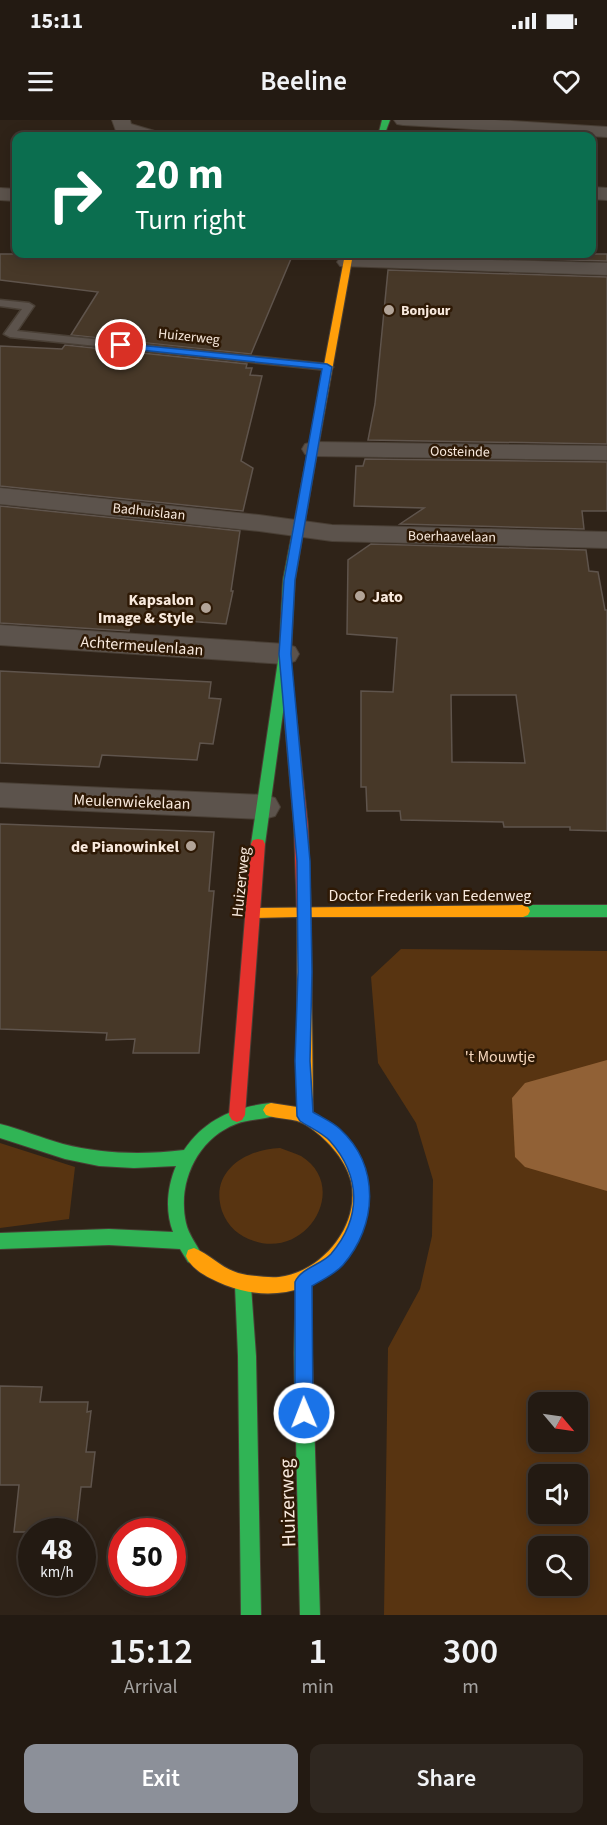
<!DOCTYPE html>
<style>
body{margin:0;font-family:"Source Sans 3",sans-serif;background:#2f2720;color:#f1f3f6;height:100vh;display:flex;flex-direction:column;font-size:22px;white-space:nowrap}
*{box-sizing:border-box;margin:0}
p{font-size:20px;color:#a3a19f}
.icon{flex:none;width:33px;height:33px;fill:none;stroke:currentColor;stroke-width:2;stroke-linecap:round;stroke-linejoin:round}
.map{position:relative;height:1495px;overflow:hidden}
.details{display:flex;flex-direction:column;background:#231a12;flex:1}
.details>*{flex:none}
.banner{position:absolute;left:12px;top:12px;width:584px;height:126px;border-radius:12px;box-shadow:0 3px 15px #0003,0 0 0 2px #403832;background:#0b6e4f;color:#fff;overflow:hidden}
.needle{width:39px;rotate:119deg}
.tools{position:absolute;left:528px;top:1272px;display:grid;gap:12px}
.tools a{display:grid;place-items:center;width:60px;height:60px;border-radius:12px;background:#231a12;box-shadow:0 3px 15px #0003,0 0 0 2px #403832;font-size:30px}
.speed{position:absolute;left:18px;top:1398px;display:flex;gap:12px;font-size:30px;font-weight:700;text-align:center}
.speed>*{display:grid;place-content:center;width:78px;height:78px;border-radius:50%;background:#231a12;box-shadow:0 3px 15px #0003,0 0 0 2px #403832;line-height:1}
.speed small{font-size:15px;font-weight:400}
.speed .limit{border:9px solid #d22;background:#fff;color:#111}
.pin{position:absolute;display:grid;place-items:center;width:51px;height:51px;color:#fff;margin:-26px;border:3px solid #fff;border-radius:50%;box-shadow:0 2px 6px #0007}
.me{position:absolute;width:66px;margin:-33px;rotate:359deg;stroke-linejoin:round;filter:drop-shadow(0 0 4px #0008)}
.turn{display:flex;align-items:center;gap:21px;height:126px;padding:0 24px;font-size:27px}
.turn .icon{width:78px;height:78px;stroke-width:2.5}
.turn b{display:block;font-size:42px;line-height:51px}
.eta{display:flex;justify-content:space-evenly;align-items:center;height:102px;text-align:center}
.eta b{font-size:36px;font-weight:600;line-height:42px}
.cta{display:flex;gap:12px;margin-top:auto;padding:12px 24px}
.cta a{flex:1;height:69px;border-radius:12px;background:#8c9099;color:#fff;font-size:24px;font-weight:600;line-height:69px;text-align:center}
.cta a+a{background:#2f2720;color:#f1f3f6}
.status{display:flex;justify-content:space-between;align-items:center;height:42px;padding:0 30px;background:#231a12;direction:ltr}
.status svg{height:16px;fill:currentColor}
header{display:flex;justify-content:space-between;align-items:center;height:78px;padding:0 24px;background:#231a12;font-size:27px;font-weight:600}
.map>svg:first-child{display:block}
.green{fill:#583411;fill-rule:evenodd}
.water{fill:#916136}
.building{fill:#473828;stroke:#5f544c;stroke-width:1.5;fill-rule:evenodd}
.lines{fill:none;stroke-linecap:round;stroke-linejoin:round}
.lane-casing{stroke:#493f35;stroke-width:3}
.street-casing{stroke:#493f35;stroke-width:2}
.fast-casing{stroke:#493f35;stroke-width:2}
.slow-casing{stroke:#493f35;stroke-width:2}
.jam-casing{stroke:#493f35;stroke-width:2}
.lane{fill:#5c534c;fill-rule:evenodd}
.street{fill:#5c534c;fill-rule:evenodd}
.fast{fill:#30b455;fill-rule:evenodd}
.slow{fill:#ff9f0a;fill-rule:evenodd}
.jam{fill:#e5322d;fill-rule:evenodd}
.route{fill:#1a73e8;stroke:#114b97;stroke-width:1.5}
.poi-dot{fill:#b2a498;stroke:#2e1905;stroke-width:2}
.labels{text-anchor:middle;stroke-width:5;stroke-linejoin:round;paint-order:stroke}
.far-poi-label{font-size:14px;font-weight:bold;fill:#f8e9dd;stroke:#2e1905;text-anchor:start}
.far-street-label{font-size:14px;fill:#f8e9dd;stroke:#2e1905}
.poi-label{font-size:16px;font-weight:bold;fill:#f8e9dd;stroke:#2e1905;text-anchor:end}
.street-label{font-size:16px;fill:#f8e9dd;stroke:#2e1905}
.park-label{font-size:16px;fill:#f5d6bc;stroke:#2e1905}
.near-street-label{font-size:20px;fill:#f8e9dd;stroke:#2e1905}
</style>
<div class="status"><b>15:11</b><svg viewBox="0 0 49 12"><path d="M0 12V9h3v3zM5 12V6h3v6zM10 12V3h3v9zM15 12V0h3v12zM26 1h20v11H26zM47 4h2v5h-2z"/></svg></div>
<header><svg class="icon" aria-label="menu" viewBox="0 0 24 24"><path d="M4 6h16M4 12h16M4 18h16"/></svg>Beeline<svg class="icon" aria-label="heart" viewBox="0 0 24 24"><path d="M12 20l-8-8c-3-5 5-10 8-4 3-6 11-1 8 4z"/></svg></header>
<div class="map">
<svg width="607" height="1495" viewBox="0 0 607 1495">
<rect width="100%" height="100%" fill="#2f2318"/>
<!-- green -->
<path class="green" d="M 401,829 L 607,831 L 607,1495 L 384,1495 L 388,1228 L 420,1169 L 432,1116 L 433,1060 L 416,1003 L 378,943 L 371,857 ZM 538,1282 L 578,1282 L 578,1322 L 538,1322 ZM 538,1354 L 578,1354 L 578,1394 L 538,1394 ZM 538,1426 L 578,1426 L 578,1466 L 538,1466 Z
M 0,1023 L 75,1047 L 69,1099 L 0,1108 Z
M 280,1028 C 287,1031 295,1033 301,1036 C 350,1066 308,1139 254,1121 C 239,1116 228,1107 222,1091 C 209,1051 246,1029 280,1028 Z"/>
<!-- water -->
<path class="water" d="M 607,940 L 607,1071 L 525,1047 L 515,1037 L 512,978 L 525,963 Z"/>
<!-- building -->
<path class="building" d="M 0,134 L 293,134 L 251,234 L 71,215 L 98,172 L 0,160 Z
M 390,134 L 607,134 L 607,141 L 390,135 Z
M 388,150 L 607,157 L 607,324 L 368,320 L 375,284 Z
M 65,225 L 247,244 L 246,248 L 252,248 L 250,255 L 262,256 L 241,341 L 253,348 L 243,391 L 0,366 L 0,226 L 62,229 Z
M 365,339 L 607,342 L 607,391 L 582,391 L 584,409 L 400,404 L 424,388 L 354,386 L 356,346 L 363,346 Z
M 0,386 L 240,411 L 231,471 L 233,471 L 226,504 L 132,497 L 129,511 L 0,503 Z
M 371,424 L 586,430 L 589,451 L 598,452 L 605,490 L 607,490 L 607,711 L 570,710 L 570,707 L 504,707 L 503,702 L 401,700 L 400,691 L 367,691 L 366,667 L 361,667 L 361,571 L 393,572 L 397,518 L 347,514 L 348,440 ZM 451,575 L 516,575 L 525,643 L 452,642 Z
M 0,551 L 211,562 L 209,578 L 221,579 L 213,624 L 200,623 L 197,640 L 102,635 L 99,647 L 0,643 Z
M 0,704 L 214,712 L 209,771 L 214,771 L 199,933 L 133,933 L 135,919 L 106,920 L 107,913 L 0,909 Z
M 0,1266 L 42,1267 L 40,1282 L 88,1282 L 87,1292 L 91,1291 L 86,1332 L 95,1332 L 91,1367 L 81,1367 L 76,1412 L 14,1412 L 19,1365 L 0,1365 Z"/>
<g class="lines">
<!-- lane casing -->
<g class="lane-casing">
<path id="lane" d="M 0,180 L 29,183 L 34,186 L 17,211 L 327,244 L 333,247 L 327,250 L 10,217 L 4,214 L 22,189 L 0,186 Z"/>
</g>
<!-- street casing -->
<g class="street-casing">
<path id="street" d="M 112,0 L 130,0 L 131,4 L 158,12 L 161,16 L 129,16 L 116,11 Z
M 394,0 L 495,0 L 607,7 L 607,17 L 403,5 L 397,4 Z
M 591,67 L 607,68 L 607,80 L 591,79 Z
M 0,68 L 16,69 L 16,81 L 0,80 Z
M 347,136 L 607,143 L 607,155 L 340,146 L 337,142 L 340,138 Z
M 314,322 L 607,326 L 607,340 L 314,336 L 305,334 L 302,329 L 305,324 Z
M 0,368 L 259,395 L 332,405 L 607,412 L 607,428 L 332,421 L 259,411 L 0,384 Z
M 0,505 L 285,524 L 295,527 L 299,534 L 295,541 L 285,544 L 0,525 Z
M 0,663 L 264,675 L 275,678 L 280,687 L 275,696 L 264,699 L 0,687 Z"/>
</g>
<!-- fast casing -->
<g class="fast-casing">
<path id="fast" d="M 382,0 L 390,0 L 384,16 L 378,16 Z
M 308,353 L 313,356 L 295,460 L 291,534 L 265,724 L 263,728 L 253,728 L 251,724 L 279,534 L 283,460 L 303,356 Z
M 523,785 L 607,785 L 607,797 L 523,797 L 518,795 L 516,791 L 518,787 Z
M 271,983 L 276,985 L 279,990 L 276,995 C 264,1000 249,999 236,1004 C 197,1019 177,1063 186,1103 C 189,1116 197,1124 202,1136 L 200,1142 L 194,1144 L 188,1142 L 180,1129 L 109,1125 L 0,1129 L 0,1113 L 109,1109 L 173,1112 C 165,1091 167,1067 176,1046 L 134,1048 L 99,1046 L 65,1039 L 0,1018 L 0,1004 C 21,1009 41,1018 63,1024 C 102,1034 143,1035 184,1030 C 205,999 234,987 271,983 Z
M 304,1154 L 310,1156 L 312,1162 L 312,1233 L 320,1495 L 300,1495 L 294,1233 L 296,1162 L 298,1156 Z
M 243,1158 L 249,1160 L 251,1166 L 256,1236 L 261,1495 L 241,1495 L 238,1236 L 235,1166 L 237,1160 Z"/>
</g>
<!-- slow casing -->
<g class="slow-casing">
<path id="slow" d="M 345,134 L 353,134 L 313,356 L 308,359 L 303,356 Z
M 523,785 L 528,787 L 530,791 L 528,795 L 523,797 L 311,797 L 313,992 C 427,1059 342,1211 225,1165 C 211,1159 192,1151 186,1136 L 188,1130 L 194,1128 C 214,1136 222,1151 247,1155 C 256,1156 269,1158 279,1157 C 322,1152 361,1105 351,1061 C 345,1038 325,1017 306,1005 C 294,997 278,1000 266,995 L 263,990 L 266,985 L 271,983 L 297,987 L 297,797 L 253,798 L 248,796 L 246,792 L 248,788 Z"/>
</g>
<!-- jam casing -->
<g class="jam-casing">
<path id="jam" d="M 290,589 L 296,593 L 308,706 L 311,796 L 309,800 L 299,800 L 297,796 L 294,706 L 284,593 Z
M 258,719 L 263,720 L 265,724 L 245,995 L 242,1000 L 237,1002 L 232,1000 L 229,995 L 251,724 L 253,720 Z"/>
</g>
<!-- lane -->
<use href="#lane" class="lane"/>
<!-- street -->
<use href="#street" class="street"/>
<!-- fast -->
<use href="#fast" class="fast"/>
<!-- slow -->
<use href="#slow" class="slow"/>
<!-- jam -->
<use href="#jam" class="jam"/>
</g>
<!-- route -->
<path class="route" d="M 118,223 L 327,244 L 332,247 L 295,460 L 291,534 L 310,741 L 312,852 L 310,941 L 313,992 C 321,997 333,1002 340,1009 C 381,1047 377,1106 343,1145 C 335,1154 322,1160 312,1166 L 313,1293 L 311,1299 L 304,1302 L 298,1299 L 295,1293 L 295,1162 C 301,1148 321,1145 331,1134 C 362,1098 361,1056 330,1021 C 323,1013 309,1007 300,1001 L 297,996 L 295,941 L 298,852 L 297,741 L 279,534 L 284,460 L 322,249 L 121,228 L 117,225 Z"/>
<!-- markers -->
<g class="poi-dot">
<circle cx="389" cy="190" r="6"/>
<circle cx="360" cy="476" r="6"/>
<circle cx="206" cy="488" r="6"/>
<circle cx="191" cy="726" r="6"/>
</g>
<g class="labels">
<!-- far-poi labels -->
<g class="far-poi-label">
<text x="401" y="195">Bonjour</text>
</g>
<!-- far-street labels -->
<g class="far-street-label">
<text transform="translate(189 216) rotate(6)" y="5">Huizerweg</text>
<text transform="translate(460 331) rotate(1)" y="5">Oosteinde</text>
<text transform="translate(149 391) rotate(6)" y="5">Badhuislaan</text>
<text transform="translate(452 416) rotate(1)" y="5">Boerhaavelaan</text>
</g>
<!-- poi labels -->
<g class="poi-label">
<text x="372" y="482" text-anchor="start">Jato</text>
<text x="194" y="485">Kapsalon<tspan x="194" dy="18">Image &amp; Style</tspan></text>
<text x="179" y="732">de Pianowinkel</text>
</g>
<!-- street labels -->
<g class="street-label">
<text transform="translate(142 525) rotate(4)" y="6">Achtermeulenlaan</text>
<text transform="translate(132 681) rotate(2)" y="6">Meulenwiekelaan</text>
<text transform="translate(240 762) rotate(-84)" y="6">Huizerweg</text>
<text x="430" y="781">Doctor Frederik van Eedenweg</text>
</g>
<!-- park labels -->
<g class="park-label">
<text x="500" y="942">'t Mouwtje</text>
</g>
<!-- near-street labels -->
<g class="near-street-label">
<text transform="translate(287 1383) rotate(-92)" y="7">Huizerweg</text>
</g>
</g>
</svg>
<div class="tools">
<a><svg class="needle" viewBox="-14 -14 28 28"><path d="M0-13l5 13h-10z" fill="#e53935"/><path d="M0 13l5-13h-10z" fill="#a3a19f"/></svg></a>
<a><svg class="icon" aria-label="sound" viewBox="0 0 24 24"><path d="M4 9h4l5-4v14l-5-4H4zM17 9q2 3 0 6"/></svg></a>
<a><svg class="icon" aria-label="search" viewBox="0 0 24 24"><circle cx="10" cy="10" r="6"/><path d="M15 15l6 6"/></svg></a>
</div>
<div class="speed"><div>48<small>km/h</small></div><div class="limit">50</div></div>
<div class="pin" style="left:121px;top:225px;background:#d93025"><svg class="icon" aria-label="arrive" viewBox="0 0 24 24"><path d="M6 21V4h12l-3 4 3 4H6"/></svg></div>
<svg class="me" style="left:304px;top:1293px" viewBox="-20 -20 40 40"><circle r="17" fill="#1a73e8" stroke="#fff" stroke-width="3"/><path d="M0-11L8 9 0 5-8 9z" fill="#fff"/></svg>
<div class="banner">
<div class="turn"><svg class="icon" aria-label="right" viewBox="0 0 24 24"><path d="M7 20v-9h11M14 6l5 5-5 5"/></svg><div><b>20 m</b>Turn right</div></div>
</div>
</div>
<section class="details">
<div class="eta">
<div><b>15:12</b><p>Arrival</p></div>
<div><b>1</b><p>min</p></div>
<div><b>300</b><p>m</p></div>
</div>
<div class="cta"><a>Exit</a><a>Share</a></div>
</section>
